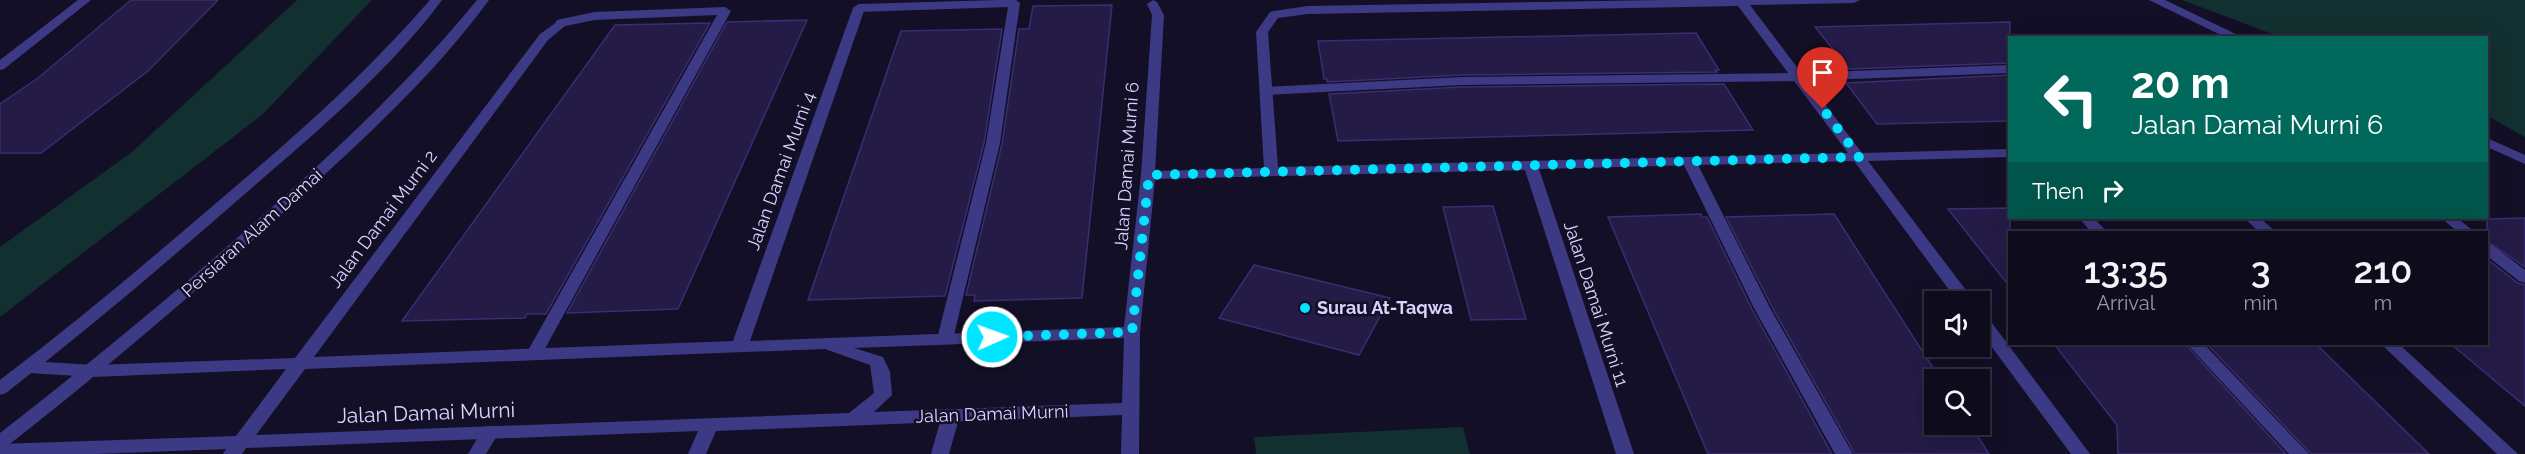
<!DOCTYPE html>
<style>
body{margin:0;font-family:Raleway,sans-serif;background:#171425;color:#f1f3f6;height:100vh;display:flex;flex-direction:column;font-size:22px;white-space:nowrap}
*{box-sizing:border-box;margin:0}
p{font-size:20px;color:#9b9ba3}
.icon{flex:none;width:33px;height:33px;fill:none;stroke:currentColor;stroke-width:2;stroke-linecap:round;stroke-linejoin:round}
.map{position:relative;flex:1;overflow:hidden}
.drawer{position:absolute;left:2008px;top:231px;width:480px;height:114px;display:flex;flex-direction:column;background:#0e0b1c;border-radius:0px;box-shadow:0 6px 24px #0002,0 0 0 2px #2e2b3b}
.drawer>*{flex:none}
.hud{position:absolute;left:2008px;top:36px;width:480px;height:183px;border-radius:0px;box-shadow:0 6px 24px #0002,0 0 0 2px #2e2b3b;background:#00695c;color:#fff;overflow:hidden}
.controls{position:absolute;left:1924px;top:291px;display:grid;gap:12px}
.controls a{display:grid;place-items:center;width:66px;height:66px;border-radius:0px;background:#0e0b1c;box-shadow:0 6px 24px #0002,0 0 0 2px #2e2b3b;font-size:30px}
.pin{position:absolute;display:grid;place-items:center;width:51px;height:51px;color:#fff;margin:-62px -26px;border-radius:50% 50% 50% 0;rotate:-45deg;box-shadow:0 0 6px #0007}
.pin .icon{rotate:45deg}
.me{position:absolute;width:66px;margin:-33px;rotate:88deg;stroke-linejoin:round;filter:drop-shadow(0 0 4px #0008)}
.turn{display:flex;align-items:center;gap:21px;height:126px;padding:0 24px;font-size:27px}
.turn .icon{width:78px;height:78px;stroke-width:2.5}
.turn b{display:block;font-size:42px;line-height:51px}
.then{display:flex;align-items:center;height:57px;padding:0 24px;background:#0003;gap:12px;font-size:22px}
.eta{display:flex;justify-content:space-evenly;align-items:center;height:102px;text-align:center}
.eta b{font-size:36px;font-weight:600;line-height:42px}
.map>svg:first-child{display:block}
.green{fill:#12302f}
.building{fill:#241b47;stroke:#3b2d73;stroke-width:1.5}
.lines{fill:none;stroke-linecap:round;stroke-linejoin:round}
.service{fill:#3d3a85;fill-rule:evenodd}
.minor{fill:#3d3a85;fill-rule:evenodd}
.tertiary{fill:#3d3a85;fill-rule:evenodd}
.route{stroke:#00e5ff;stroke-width:10;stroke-dasharray:0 18}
.poi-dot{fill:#00e5ff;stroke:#130f26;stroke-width:2}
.labels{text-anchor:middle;stroke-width:5;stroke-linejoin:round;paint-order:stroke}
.street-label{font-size:18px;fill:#d9d4ff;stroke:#130f26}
.poi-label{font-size:18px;font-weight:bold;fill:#d9d4ff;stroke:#130f26;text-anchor:start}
.near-street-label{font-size:21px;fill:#d9d4ff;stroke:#130f26}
</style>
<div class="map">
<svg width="2525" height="454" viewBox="0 0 2525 454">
<rect width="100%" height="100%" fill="#130f26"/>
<!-- green -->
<path class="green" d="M 297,0 L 372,0 L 263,114 L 0,317 L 0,247 L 132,152 Z
M 2182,0 L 2525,0 L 2525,137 L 2487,116 L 2487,38 L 2280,37 Z
M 1463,427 L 1470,454 L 1256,454 L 1254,437 Z"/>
<!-- building -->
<path class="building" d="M 131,0 L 218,0 L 148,71 L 41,153 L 0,153 L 0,104 L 38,78 Z
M 1112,5 L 1082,298 L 974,301 L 975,295 L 966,295 L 1002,144 L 1019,29 L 1029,29 L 1033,6 Z
M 807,20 L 678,309 L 567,313 L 727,22 Z
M 2010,22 L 2010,63 L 1849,69 L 1815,27 Z
M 710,23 L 546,314 L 527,314 L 525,318 L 402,321 L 615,25 Z
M 1002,29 L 984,143 L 945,296 L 808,300 L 901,31 Z
M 1696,33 L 1719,70 L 1715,70 L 1717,72 L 1462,75 L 1327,82 L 1327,79 L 1324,79 L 1318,41 Z
M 2010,75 L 2010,121 L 1877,124 L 1846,83 Z
M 1724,84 L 1753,130 L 1338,141 L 1329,94 L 1462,87 Z
M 1493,206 L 1516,285 L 1526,319 L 1471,320 L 1443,207 Z
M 2010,208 L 2010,287 L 1948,209 Z
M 1701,214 L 1702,217 L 1707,217 L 1752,309 L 1832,454 L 1708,454 L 1608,217 Z
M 1834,214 L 1941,380 L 1935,380 L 1935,424 L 1970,424 L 1989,454 L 1855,454 L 1772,307 L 1726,217 Z
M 2525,218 L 2525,267 L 2487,241 L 2487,219 Z
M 2487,259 L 2518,283 L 2525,285 L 2525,406 L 2451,344 L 2487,344 Z
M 1254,265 L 1390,298 L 1359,355 L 1219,318 Z
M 2054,344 L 2185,344 L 2286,454 L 2118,454 L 2117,425 Z
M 2207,344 L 2316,344 L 2429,454 L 2311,454 Z"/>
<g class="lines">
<!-- service -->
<path class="service" d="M 998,0 L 1016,0 L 1020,3 L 1000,143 L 953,339 L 951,343 L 939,343 L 937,339 L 986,143 L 1008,7 L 859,12 L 853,8 L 859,4 Z
M 725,7 L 731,11 L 542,354 L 540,358 L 528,358 L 526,354 L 717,15 L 594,20 L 561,27 L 555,23 L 557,20 L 594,12 Z
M 2010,65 L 2010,73 L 1799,81 L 1462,85 L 1267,95 L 1261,91 L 1267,87 L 1462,77 L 1799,73 Z
M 1689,157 L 1696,161 L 1770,308 L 1853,454 L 1835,454 L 1754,308 L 1682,161 Z
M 2079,218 L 2094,218 L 2107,232 L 2091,232 Z
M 2441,218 L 2457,218 L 2475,232 L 2458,232 Z
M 2487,243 L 2492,245 L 2525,270 L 2525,283 L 2519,281 L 2487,256 Z
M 2187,344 L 2204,344 L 2309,454 L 2289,454 Z
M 951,409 L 957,411 L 960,415 L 949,454 L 931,454 L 942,415 L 945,411 Z
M 490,426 L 496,427 L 499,432 L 486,454 L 468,454 L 484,427 Z"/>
<!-- minor -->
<path class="minor" d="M 78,0 L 91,0 L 4,69 L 0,70 L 0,60 Z
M 1153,0 L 1157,2 L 1164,15 L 1155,171 L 1264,168 L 1256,32 L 1270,12 L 1274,11 L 1308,6 L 1662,0 L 1860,0 L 1854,3 L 1750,5 L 1862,153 L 2010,149 L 2010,157 L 1868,161 L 1975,302 L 1958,302 L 1854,161 L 1539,169 L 1634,454 L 1616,454 L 1525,170 L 1155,179 L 1140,332 L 1139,454 L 1121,454 L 1122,415 L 716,431 L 706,454 L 688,454 L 698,431 L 246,448 L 242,454 L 223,454 L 226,449 L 95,454 L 0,454 L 0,444 L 236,436 L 286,369 L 93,377 L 29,373 L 23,371 L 20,367 L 23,363 L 29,361 L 93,365 L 295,358 L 540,34 L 561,19 L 567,23 L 565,26 L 548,40 L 314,357 L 733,341 L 853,8 L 859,4 L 865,8 L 750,341 L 1124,327 L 1141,175 L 1152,15 L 1147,4 ZM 1738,6 L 1848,153 L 1278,167 L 1268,32 L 1278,18 L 1308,14 ZM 1124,338 L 1122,403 L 874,412 L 892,395 L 890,372 L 883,357 L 854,348 ZM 825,349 L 870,365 L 874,393 L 849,413 L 256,435 L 305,369 Z
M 2149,0 L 2165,0 L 2244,38 L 2227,38 Z
M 2487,138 L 2525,155 L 2525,164 L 2487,147 Z
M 2244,218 L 2260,218 L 2276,232 L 2259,232 Z
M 1980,314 L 1986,315 L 2090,454 L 2071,454 L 1980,331 Z
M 2381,344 L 2399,344 L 2518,454 L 2497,454 Z"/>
<!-- tertiary -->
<path class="tertiary" d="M 430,0 L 442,0 C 390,70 320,129 254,186 C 173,257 91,327 6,393 L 0,395 L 0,380 C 74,324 145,264 215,204 C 291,140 365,75 430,0 Z
M 477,0 L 489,0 C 435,74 365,138 297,200 C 203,286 107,368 6,447 L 0,448 L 0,433 C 90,363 178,291 263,215 C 339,148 412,79 477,0 Z"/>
</g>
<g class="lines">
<!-- route -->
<path class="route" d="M 992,337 L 1132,332 L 1149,175 L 1859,157 L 1823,109"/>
</g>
<!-- markers -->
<circle class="poi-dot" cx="1305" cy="308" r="6"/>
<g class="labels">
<!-- street labels -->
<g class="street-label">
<text transform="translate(1127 166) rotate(-86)" y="6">Jalan Damai Murni 6</text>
<text transform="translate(781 171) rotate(-70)" y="6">Jalan Damai Murni 4</text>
<text transform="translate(383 219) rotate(-53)" y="6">Jalan Damai Murni 2</text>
<text transform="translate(252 233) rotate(-42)" y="6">Persiaran Alam Damai</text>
<text transform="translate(1596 304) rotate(72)" y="6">Jalan Damai Murni 11</text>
<text transform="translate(992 414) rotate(-2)" y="6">Jalan Damai Murni</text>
</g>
<!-- poi labels -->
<g class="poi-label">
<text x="1317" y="314">Surau At-Taqwa</text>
</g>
<!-- near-street labels -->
<g class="near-street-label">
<text transform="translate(426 413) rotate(-2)" y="7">Jalan Damai Murni</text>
</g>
</g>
</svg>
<div class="controls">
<a><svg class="icon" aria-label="sound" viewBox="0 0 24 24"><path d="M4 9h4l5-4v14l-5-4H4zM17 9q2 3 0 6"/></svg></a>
<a><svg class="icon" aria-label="search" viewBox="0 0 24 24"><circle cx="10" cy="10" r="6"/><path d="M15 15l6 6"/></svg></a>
</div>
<div class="pin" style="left:1823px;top:109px;background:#d93025"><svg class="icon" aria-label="arrive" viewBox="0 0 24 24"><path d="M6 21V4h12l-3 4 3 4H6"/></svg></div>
<svg class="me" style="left:992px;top:337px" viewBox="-20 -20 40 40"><circle r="17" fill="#00e5ff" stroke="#fff" stroke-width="3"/><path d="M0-11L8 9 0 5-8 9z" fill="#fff"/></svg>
<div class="hud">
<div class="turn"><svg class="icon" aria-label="left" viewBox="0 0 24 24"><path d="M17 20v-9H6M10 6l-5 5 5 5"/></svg><div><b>20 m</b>Jalan Damai Murni 6</div></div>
<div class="then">Then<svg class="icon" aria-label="right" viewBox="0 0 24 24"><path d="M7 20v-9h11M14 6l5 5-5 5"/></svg></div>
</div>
<section class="drawer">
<div class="eta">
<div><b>13:35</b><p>Arrival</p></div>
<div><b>3</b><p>min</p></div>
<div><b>210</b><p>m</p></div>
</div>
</section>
</div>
